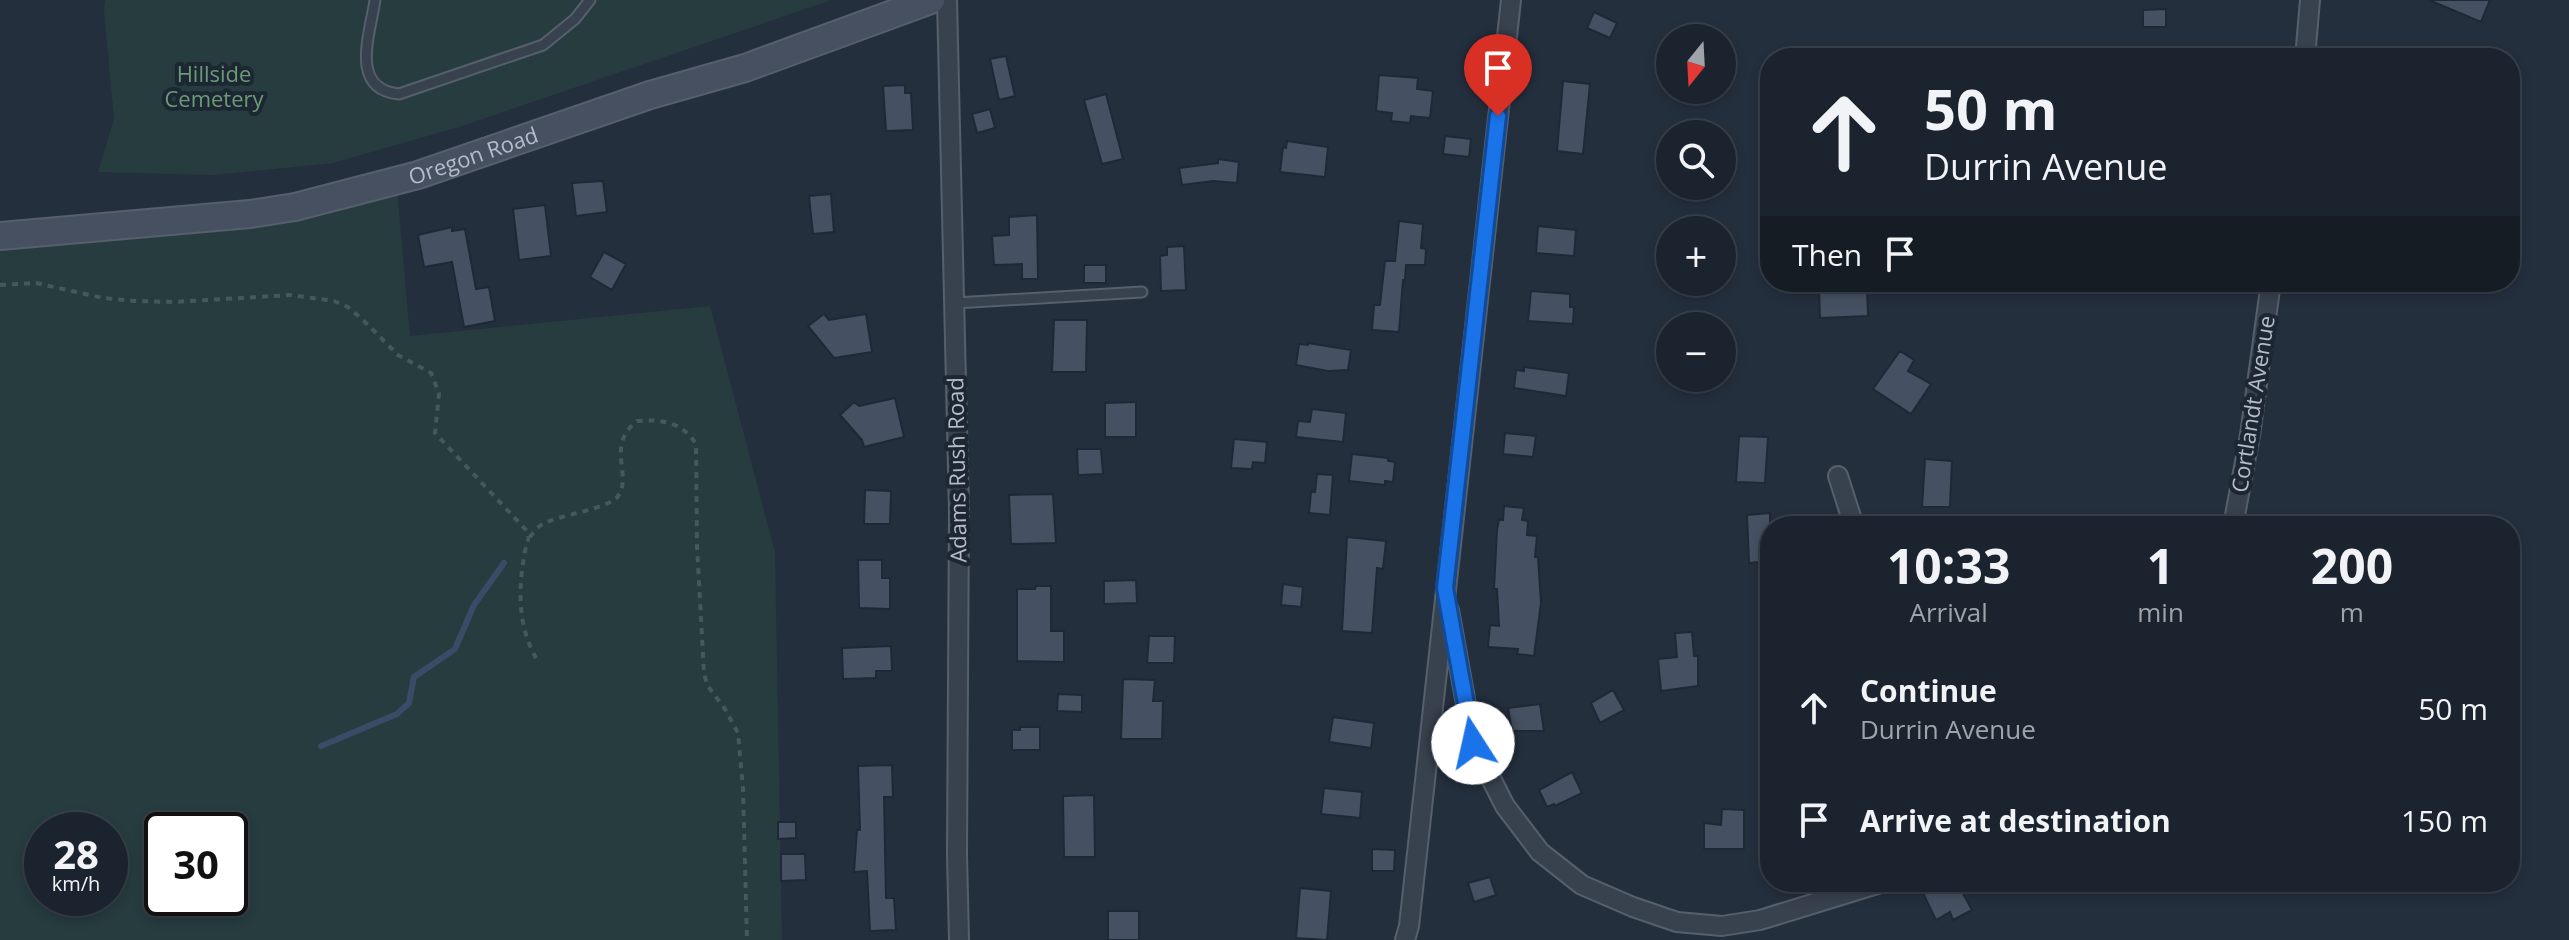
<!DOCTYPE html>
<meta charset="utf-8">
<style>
body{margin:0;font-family:"Open Sans",sans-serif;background:#282f3a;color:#f1f3f6;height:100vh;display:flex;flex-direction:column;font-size:30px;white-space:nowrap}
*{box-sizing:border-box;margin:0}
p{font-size:26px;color:#a0a4aa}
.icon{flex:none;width:44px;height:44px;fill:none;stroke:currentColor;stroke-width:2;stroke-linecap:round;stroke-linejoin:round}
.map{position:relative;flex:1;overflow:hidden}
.drawer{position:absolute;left:1760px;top:516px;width:760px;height:376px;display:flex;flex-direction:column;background:#1b232e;border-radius:32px;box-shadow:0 4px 12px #0003,0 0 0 2px #39404a}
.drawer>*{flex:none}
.guide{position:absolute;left:1760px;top:48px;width:760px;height:244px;border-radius:32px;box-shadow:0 4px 12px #0003,0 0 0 2px #39404a;background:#1b232e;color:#f1f3f6;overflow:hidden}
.needle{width:52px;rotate:198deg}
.tools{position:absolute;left:1656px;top:24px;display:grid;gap:16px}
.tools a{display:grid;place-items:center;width:80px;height:80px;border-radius:50%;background:#1b232e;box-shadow:0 4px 12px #0003,0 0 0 2px #39404a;font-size:40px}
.speed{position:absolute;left:24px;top:812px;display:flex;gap:16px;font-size:40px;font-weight:700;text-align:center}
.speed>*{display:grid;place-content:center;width:104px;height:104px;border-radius:50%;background:#1b232e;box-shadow:0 4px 12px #0003,0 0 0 2px #39404a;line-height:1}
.speed small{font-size:20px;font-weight:400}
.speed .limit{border:4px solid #111;border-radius:12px;background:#fff;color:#111}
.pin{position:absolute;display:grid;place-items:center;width:68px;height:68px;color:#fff;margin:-82px -34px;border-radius:50% 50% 50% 0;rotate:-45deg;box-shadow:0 0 8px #0007}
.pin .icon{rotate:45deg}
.me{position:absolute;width:88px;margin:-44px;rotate:350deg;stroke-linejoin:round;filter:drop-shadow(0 0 6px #0008)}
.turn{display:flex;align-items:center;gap:28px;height:168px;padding:0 32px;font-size:36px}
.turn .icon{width:104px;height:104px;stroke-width:2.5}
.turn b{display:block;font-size:56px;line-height:68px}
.then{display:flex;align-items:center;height:76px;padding:0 32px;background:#0003;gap:16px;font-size:30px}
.eta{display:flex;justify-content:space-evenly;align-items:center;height:136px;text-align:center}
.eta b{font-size:48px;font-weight:700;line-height:56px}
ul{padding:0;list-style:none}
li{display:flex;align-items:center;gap:24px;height:112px;padding:0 32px}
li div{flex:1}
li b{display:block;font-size:30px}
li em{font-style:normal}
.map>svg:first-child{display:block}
.green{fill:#263c3f;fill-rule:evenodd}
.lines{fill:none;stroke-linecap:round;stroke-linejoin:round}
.stream{stroke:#394c67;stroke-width:6}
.building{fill:#455162;stroke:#1f2835;stroke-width:2}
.lane-casing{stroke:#565f6c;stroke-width:13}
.street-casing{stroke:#565f6c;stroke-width:22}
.secondary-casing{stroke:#565f6c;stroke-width:30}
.path{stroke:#44595c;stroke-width:4;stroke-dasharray:6 6;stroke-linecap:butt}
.lane{stroke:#38414e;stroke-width:9}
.street{stroke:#38414e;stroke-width:18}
.secondary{stroke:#465061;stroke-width:26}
.route-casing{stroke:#114b97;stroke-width:20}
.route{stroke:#1a73e8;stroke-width:14}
.labels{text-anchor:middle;stroke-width:8;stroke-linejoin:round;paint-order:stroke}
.park-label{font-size:22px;fill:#6b9a76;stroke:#1d2633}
.street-label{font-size:22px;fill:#b4bcc9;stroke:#1d2633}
</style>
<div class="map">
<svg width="2569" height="940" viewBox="0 0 2569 940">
<rect width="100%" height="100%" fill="#242f3e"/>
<!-- green -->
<path class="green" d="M 105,0 L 832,0 L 459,127 L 333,163 L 213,175 L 98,172 L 114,119 L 104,11 Z
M 397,190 L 410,336 L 710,306 L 775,552 L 782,940 L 0,940 L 0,239 ZM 42,830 L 110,830 L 110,898 L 42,898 ZM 162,830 L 230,830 L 230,898 L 162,898 Z"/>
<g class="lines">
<!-- stream -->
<path class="stream" d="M 321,746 L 397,714 L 409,703 L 414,677 L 455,649 L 474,605 L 504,563"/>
</g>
<!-- building -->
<path class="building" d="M 2429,0 L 2490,0 L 2481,22 Z
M 2166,9 L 2166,27 L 2143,27 L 2143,10 Z
M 1594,12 L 1617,23 L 1610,38 L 1587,28 Z
M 1006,56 L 1015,96 L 999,100 L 990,59 Z
M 1379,75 L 1418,78 L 1417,89 L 1433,91 L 1430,118 L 1411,116 L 1410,123 L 1391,121 L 1392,113 L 1376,111 Z
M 1563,81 L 1590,84 L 1583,154 L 1557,151 Z
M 905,85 L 905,93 L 911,93 L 913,130 L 886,131 L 883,86 Z
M 1106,94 L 1123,159 L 1102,164 L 1084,100 Z
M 990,109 L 995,128 L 977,133 L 972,114 Z
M 1445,136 L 1471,139 L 1469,157 L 1443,154 Z
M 1287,141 L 1328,147 L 1325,177 L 1280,172 L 1283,147 L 1286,148 Z
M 1218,159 L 1239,162 L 1237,183 L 1213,181 L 1182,185 L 1179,168 L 1218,163 Z
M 603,181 L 607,212 L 576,216 L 572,183 Z
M 831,194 L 834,232 L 813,234 L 809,196 Z
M 545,205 L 551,256 L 519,260 L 513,209 Z
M 1037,215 L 1038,279 L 1022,279 L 1022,264 L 994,265 L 992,236 L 1009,235 L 1009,217 Z
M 1399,221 L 1423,224 L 1421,248 L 1426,249 L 1425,265 L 1406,265 L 1405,280 L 1403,280 L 1399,332 L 1372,330 L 1374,305 L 1380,305 L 1385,261 L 1395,261 Z
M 1538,226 L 1576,230 L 1574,256 L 1536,253 Z
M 452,227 L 452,231 L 465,229 L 476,289 L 489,287 L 495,321 L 464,327 L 452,262 L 424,267 L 418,235 Z
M 1184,246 L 1186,290 L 1161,291 L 1160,256 L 1167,255 L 1167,247 Z
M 604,252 L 626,264 L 612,290 L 590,277 Z
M 1084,265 L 1106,265 L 1106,283 L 1084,283 Z
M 1867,287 L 1868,316 L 1820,318 L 1819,288 Z
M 1531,291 L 1570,294 L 1570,307 L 1574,307 L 1573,324 L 1528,321 Z
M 824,314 L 829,320 L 866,314 L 872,352 L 834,358 L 808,326 Z
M 1054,320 L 1087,320 L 1086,372 L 1052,372 Z
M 1308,343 L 1351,350 L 1348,370 L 1328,371 L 1296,365 L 1299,344 L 1308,345 Z
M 1900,351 L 1914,360 L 1908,371 L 1931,384 L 1911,414 L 1873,389 Z
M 1524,367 L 1569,373 L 1566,396 L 1514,388 L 1516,370 L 1524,371 Z
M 895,398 L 904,437 L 864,447 L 862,440 L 840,415 L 854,402 L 859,406 Z
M 1136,402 L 1136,437 L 1105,437 L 1105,403 Z
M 1312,409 L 1346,413 L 1343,442 L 1296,437 L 1298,421 L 1310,422 Z
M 1505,433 L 1536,436 L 1533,457 L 1503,454 Z
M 1739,436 L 1768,437 L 1765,483 L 1736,482 Z
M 1234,439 L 1267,442 L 1265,463 L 1253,462 L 1252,469 L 1231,468 Z
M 1077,449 L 1101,449 L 1103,474 L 1078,475 Z
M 1352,454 L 1388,458 L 1388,461 L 1395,462 L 1393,482 L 1385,481 L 1385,485 L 1349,481 Z
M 1925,459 L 1952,461 L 1950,507 L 1922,507 Z
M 1317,474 L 1333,475 L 1330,515 L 1309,513 L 1311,492 L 1315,492 Z
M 865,490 L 891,491 L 890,524 L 864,524 Z
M 1053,494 L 1056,543 L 1011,544 L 1009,495 Z
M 1504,506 L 1524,508 L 1522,520 L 1528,521 L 1527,535 L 1537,536 L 1535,557 L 1538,557 L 1541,603 L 1534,656 L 1517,654 L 1518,649 L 1488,647 L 1490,625 L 1499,626 L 1497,589 L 1494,589 L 1497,530 L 1499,519 L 1503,520 Z
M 1770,513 L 1770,561 L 1749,563 L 1747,515 Z
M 1347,537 L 1386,541 L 1383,569 L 1377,568 L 1372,633 L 1342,631 Z
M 858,560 L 882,560 L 882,578 L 890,578 L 890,609 L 859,608 Z
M 1136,580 L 1137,603 L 1104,604 L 1104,581 Z
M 1283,584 L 1303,587 L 1301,607 L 1281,605 Z
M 1036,586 L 1051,586 L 1051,631 L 1064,631 L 1064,662 L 1017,661 L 1017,589 L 1035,589 Z
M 1692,632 L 1694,656 L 1698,656 L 1698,686 L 1661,691 L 1658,659 L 1677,657 L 1675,633 Z
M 1149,636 L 1175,636 L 1174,663 L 1147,663 Z
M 891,646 L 892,671 L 876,671 L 876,678 L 843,679 L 842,648 Z
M 1123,679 L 1155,680 L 1153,701 L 1163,701 L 1162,739 L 1121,739 Z
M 1613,690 L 1624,710 L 1600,723 L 1591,703 Z
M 1058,694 L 1082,695 L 1082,712 L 1057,711 Z
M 1540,704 L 1544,731 L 1512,731 L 1508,708 Z
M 1333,717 L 1374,723 L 1371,748 L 1329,742 Z
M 1020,727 L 1040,727 L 1040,750 L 1012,750 L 1012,730 L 1020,730 Z
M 892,765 L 893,797 L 884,797 L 886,898 L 894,898 L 896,930 L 870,931 L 867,871 L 854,872 L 857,830 L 860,830 L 858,766 Z
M 1572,772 L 1582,793 L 1555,806 L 1554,804 L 1547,807 L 1539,790 Z
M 1324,788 L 1362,792 L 1360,818 L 1321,814 Z
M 1094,795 L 1095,857 L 1064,857 L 1063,796 Z
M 1722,809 L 1744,810 L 1744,849 L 1704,849 L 1704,823 L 1721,825 Z
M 778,822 L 796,822 L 796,838 L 778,839 Z
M 1372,849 L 1395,850 L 1394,871 L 1372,871 Z
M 781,854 L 805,854 L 806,880 L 781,881 Z
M 1490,877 L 1496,895 L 1474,902 L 1468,883 Z
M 1936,883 L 1941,893 L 1958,884 L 1972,910 L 1953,920 L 1950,912 L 1936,920 L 1922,891 Z
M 1300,888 L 1331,891 L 1327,940 L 1296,938 Z
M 1108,911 L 1139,911 L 1139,940 L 1108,940 Z"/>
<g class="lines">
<!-- lane casing -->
<g class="lane-casing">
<path id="lane" d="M 375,0 C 370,35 349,89 399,94 L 543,45 L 575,19 L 590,0
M 955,303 L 1142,292"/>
</g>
<!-- street casing -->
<g class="street-casing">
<path id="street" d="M 947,0 L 959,511 L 957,854 L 959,940
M 2305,58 L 2310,0
M 1838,476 L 1854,526
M 2233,526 L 2250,435 L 2271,282
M 1449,610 L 1473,743 L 1505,806 L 1540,852 L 1582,885 L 1633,907 L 1677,922 L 1722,926 L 1760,920 L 1884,882
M 1405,940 L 1409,926 L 1511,0"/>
</g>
<!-- secondary casing -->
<g class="secondary-casing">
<g id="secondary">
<path id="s1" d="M 0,236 L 250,214 L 295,207 L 418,175 L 650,95 L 745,68 L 931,0"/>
</g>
</g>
<!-- path -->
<path class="path" d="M 0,285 L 36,283 L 103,298 L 135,301 L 173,302 L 291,295 L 334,301 L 348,307 L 363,320 L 398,355 L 431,373 L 439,393 L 435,433 L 528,532 C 530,541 525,547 524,556 C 518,594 518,630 539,663
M 530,537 C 533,533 538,526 543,524 C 558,515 609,509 618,496 C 633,475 605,446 637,421 C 663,419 682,422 696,444 L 697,546 L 704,673 L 707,685 L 725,709 L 738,733 L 743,789 L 747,940"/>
<!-- lane -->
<use href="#lane" class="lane"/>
<!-- street -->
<use href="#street" class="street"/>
<!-- secondary -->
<use href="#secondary" class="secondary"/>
</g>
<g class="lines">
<!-- route casing -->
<g class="route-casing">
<path id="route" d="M 1473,743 L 1445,588 L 1498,116"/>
</g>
<!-- route -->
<use href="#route" class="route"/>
</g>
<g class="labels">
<!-- park labels -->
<g class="park-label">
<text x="214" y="82">Hillside<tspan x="214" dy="25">Cemetery</tspan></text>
</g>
<!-- street labels -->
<g class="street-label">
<text dy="8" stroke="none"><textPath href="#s1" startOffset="482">Oregon Road</textPath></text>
<text transform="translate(2253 404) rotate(-81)" y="8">Cortlandt Avenue</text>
<text transform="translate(957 470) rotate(-91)" y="8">Adams Rush Road</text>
</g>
</g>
</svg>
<div class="tools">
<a><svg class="needle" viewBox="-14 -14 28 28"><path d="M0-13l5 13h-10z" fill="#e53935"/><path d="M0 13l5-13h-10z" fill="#a0a4aa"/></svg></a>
<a><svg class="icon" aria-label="search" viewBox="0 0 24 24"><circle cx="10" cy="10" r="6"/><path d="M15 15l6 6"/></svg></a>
<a>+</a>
<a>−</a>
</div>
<div class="speed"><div>28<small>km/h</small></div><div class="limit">30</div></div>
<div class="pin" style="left:1498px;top:116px;background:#d93025"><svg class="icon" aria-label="arrive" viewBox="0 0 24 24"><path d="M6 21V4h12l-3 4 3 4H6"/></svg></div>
<svg class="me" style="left:1473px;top:743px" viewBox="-20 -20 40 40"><circle r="19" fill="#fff"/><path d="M0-13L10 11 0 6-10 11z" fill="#1a73e8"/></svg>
<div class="guide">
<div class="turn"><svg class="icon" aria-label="ahead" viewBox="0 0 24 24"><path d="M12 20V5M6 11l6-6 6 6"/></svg><div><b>50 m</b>Durrin Avenue</div></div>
<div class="then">Then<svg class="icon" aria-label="arrive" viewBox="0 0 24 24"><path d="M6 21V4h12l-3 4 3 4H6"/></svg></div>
</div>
<section class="drawer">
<div class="eta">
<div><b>10:33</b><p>Arrival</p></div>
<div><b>1</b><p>min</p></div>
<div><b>200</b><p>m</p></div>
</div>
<ul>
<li><svg class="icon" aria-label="ahead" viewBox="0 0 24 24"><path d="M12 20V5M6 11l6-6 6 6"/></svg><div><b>Continue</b><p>Durrin Avenue</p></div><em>50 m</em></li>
<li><svg class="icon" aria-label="arrive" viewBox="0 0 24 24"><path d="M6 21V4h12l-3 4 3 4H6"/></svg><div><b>Arrive at destination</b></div><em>150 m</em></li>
</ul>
</section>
</div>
